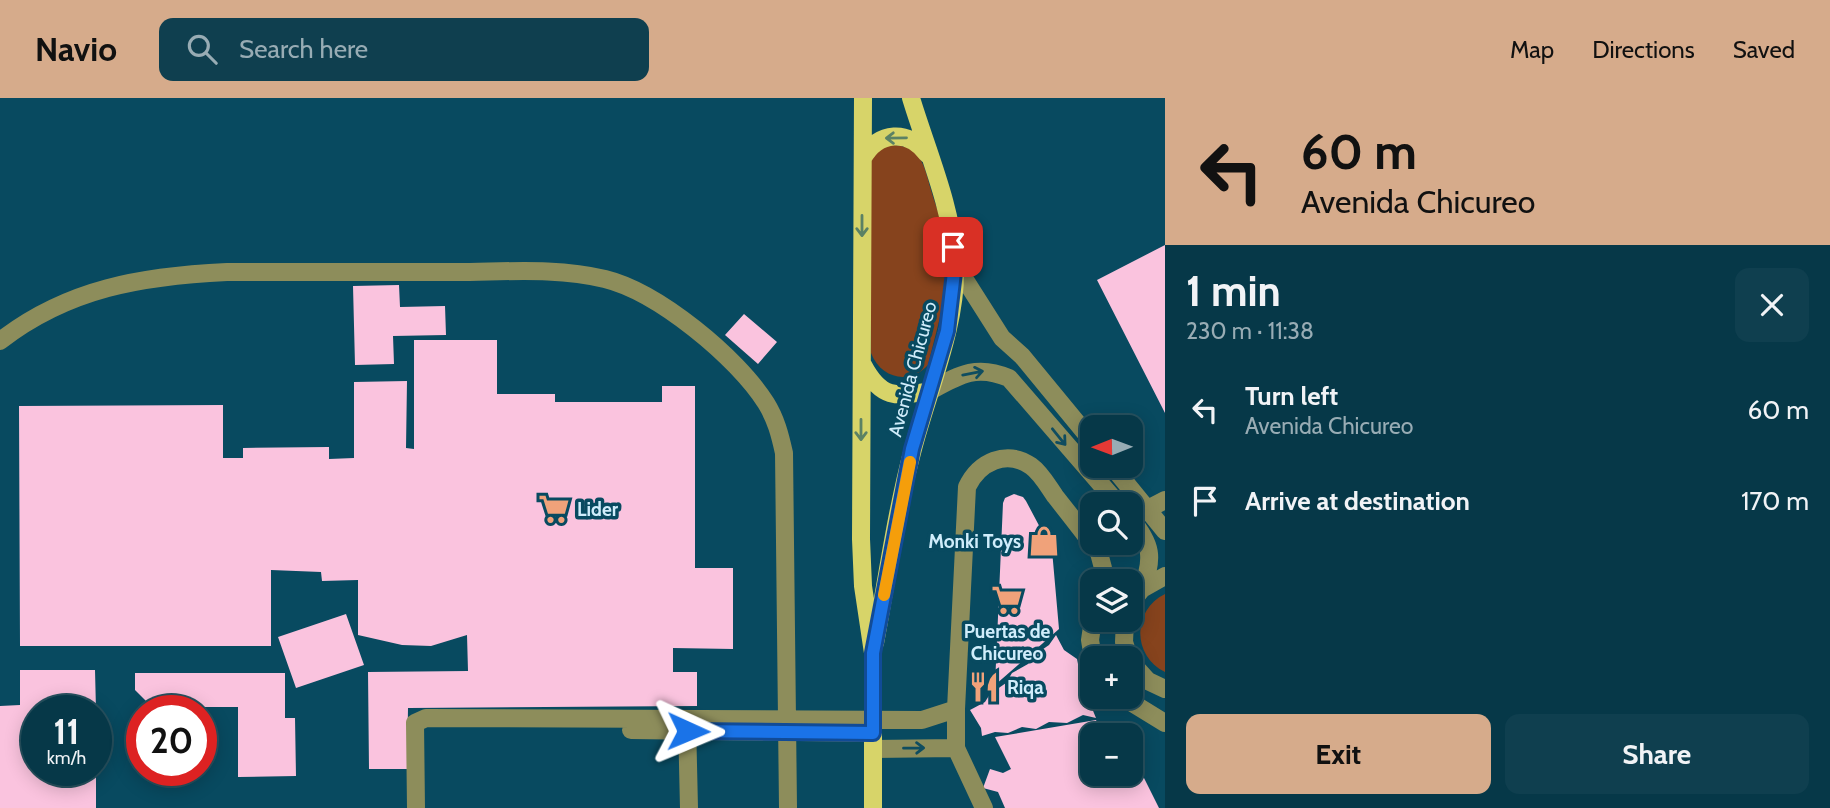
<!DOCTYPE html>
<meta charset="utf-8">
<style>
body{margin:0;font-family:Cabin,sans-serif;background:#0f3f4f;color:#f1f3f6;height:100vh;display:flex;flex-direction:column;font-size:26px;white-space:nowrap}
*{box-sizing:border-box;margin:0}
p{font-size:23px;color:#98acb4}
.icon{flex:none;width:38px;height:38px;fill:none;stroke:currentColor;stroke-width:2;stroke-linecap:round;stroke-linejoin:round}
.map{position:relative;flex:1;overflow:hidden}
.sheet{display:flex;flex-direction:column;background:#063848;width:665px}
.sheet>*{flex:none}
.hud{background:#d6ab8b;color:#111;overflow:hidden}
.needle{width:46px;rotate:269deg}
.tools{position:absolute;left:1080px;top:317px;display:grid;gap:14px}
.tools a{display:grid;place-items:center;width:63px;height:63px;border-radius:14px;background:#063848;box-shadow:0 4px 18px #0003,0 0 0 2px #275260;font-size:35px}
.speed{position:absolute;left:21px;top:597px;display:flex;gap:14px;font-size:35px;font-weight:700;text-align:center}
.speed>*{display:grid;place-content:center;width:91px;height:91px;border-radius:50%;background:#063848;box-shadow:0 4px 18px #0003,0 0 0 2px #275260;line-height:1}
.speed small{font-size:18px;font-weight:400}
.speed .limit{border:10px solid #d22;background:#fff;color:#111}
.pin{position:absolute;display:grid;place-items:center;width:60px;height:60px;color:#fff;margin:-30px;border-radius:14px;box-shadow:0 4px 10px #0006}
.me{position:absolute;width:77px;margin:-38px;rotate:91deg;stroke-linejoin:round;filter:drop-shadow(0 0 5px #0008)}
.turn{display:flex;align-items:center;gap:24px;height:147px;padding:0 21px;font-size:32px}
.turn .icon{width:91px;height:91px;stroke-width:2.5}
.turn b{display:block;font-size:49px;line-height:60px}
.round{display:grid;place-items:center;flex:none;width:74px;height:74px;border-radius:14px;background:#0f3f4f}
.summary{display:flex;align-items:center;justify-content:space-between;height:119px;padding:0 21px}
h1{font-size:42px;font-weight:700;line-height:52px}
.primary-button{display:flex;gap:14px;margin-top:auto;padding:14px 21px}
.primary-button a{flex:1;height:80px;border-radius:14px;background:#d6ab8b;color:#111;font-size:28px;font-weight:700;line-height:80px;text-align:center}
.primary-button a+a{background:#0f3f4f;color:#f1f3f6}
ul{padding:0;list-style:none}
li{display:flex;align-items:center;gap:21px;height:91px;padding:0 21px}
li div{flex:1}
li b{display:block;font-size:26px}
li em{font-style:normal}
header{display:flex;align-items:center;gap:42px;box-sizing:border-box;height:98px;padding:0 35px;background:#d6ab8b;color:#111}
header strong{font-size:33px}
nav{display:flex;gap:38px;margin-inline-start:auto;font-size:24px}
.search{width:490px;height:63px;background:#0f3f4f;display:flex;align-items:center;gap:18px;box-sizing:border-box;padding:0 24px;border-radius:14px;color:#98acb4;font-size:26px}
main{display:flex;flex:1;min-height:0}
.map>svg:first-child{display:block}
.green{fill:#86431d}
.building{fill:#fac3de}
.lines{fill:none;stroke-linecap:round;stroke-linejoin:round}
.minor{stroke:#8d8d5b;stroke-width:18}
.major{stroke:#d7d469;stroke-width:18}
.oneway{stroke:#5b8164}
.oneway2{stroke:#0f4d60}
.route-casing{stroke:#114b97;stroke-width:18}
.route{stroke:#1a73e8;stroke-width:12}
.slow{stroke:#f59e0b;stroke-width:12}
.labels{text-anchor:middle;stroke-width:7;stroke-linejoin:round;paint-order:stroke}
.street-label{font-size:19px;fill:#d0edfb;stroke:#084a60}
.poi-label{font-size:19px;font-weight:bold;fill:#d0edfb;stroke:#084a60;text-anchor:start}
</style>
<header>
<strong>Navio</strong>
<div class="search"><svg class="icon" aria-label="search" viewBox="0 0 24 24"><circle cx="10" cy="10" r="6"/><path d="M15 15l6 6"/></svg>Search here</div>
<nav><a>Map</a><a>Directions</a><a>Saved</a></nav>
</header>
<main>
<div class="map">
<svg width="1165" height="710" viewBox="0 0 1165 710">
<rect width="100%" height="100%" fill="#084a60"/>
<!-- green -->
<path class="green" d="M 889,47 C 921,46 924,67 931,92 C 937,113 947,134 948,155 C 949,193 937,230 928,267 C 910,287 881,281 871,255 L 871,63 L 876,54 Z
M 1165,496 L 1165,574 C 1132,558 1132,512 1165,496 Z"/>
<!-- building -->
<path class="building" d="M 1165,147 L 1165,315 L 1097,182 Z
M 399,187 L 400,209 L 445,208 L 446,237 L 393,238 L 394,266 L 355,267 L 353,188 Z
M 744,216 L 777,244 L 758,266 L 725,237 Z
M 414,242 L 497,242 L 497,296 L 555,296 L 555,304 L 662,304 L 662,288 L 695,288 L 695,470 L 733,470 L 733,551 L 673,550 L 673,574 L 697,574 L 697,608 L 408,610 L 407,671 L 369,671 L 368,574 L 468,573 L 467,537 L 431,548 L 402,547 L 358,537 L 358,482 L 322,483 L 321,474 L 271,472 L 271,548 L 20,548 L 19,308 L 223,307 L 223,360 L 243,360 L 243,350 L 329,349 L 329,361 L 354,360 L 354,284 L 407,283 L 406,350 L 414,351 Z
M 1014,396 L 1023,399 L 1026,403 L 1052,452 L 1059,531 L 995,587 L 1003,405 L 1005,400 Z
M 346,516 L 364,567 L 296,590 L 278,539 Z
M 1056,537 L 1064,552 L 1077,561 L 1080,576 L 1090,588 L 1089,603 L 1096,620 L 1083,617 L 1067,625 L 1049,624 L 1036,631 L 1022,629 L 1008,635 L 995,634 L 982,638 L 981,630 L 970,612 L 985,604 L 990,596 L 1006,585 L 1012,575 L 1028,566 L 1033,558 L 1049,547 Z
M 20,572 L 95,572 L 96,612 L 37,612 L 37,672 L 96,672 L 96,710 L 0,710 L 0,608 L 20,607 Z
M 135,575 L 285,575 L 285,620 L 295,620 L 296,678 L 238,679 L 238,609 L 152,609 L 135,592 Z
M 1096,622 L 1100,631 L 1113,625 L 1118,627 L 1123,637 L 1092,637 L 1092,676 L 1130,676 L 1130,652 L 1159,710 L 1005,710 L 998,694 L 983,690 L 990,671 L 1003,675 L 1011,671 L 995,639 Z"/>
<g class="lines">
<!-- minor -->
<path class="minor" d="M 955,166 L 1002,240 L 1022,258 L 1092,343
M 0,243 C 68,190 143,178 227,174 C 303,174 380,174 456,174 C 504,174 557,169 605,181 C 658,194 737,259 766,305 C 776,321 780,337 784,355 L 788,710
M 930,293 C 959,277 976,266 1009,280 L 1118,406
M 1112,368 L 1165,433
M 1140,415 L 1165,402
M 1130,420 C 1152,446 1154,460 1142,491
M 1130,506 L 1142,491 L 1165,478
M 1093,522 L 1090,542 L 1093,560
M 1125,522 L 1124,544 L 1129,560
M 1130,563 L 1148,583 L 1165,591
M 1121,598 L 1165,625
M 687,623 L 689,710
M 415,625 L 426,620 L 922,622 L 956,611
M 415,625 L 416,710
M 631,632 L 873,635
M 873,651 L 956,650
M 984,710 L 956,650 L 956,611 L 967,389 C 979,364 1006,351 1031,368 C 1041,375 1048,388 1055,398 C 1070,417 1085,436 1099,455 L 1103,470 L 1102,483"/>
<!-- major -->
<path class="major" d="M 863,0 L 861,441 L 863,488 L 873,555 L 873,710
M 863,60 C 878,33 909,31 927,56
M 863,267 C 881,301 895,299 930,293
M 875,545 C 887,481 896,414 913,351 C 928,293 958,225 955,165 C 952,109 927,53 911,0"/>
</g>
<!-- one-way arrows -->
<defs><path id="oneway-shaft" d="M-6 0H5M1.5-3L5.5 0L1.5 3" fill="none" stroke-width="1.6" stroke-linecap="round" stroke-linejoin="round" transform="scale(1.75)"/></defs>
<g class="oneway">
<use href="#oneway-shaft" transform="translate(896 40) rotate(179)"/>
<use href="#oneway-shaft" transform="translate(862 128) rotate(90)"/>
<use href="#oneway-shaft" transform="translate(861 332) rotate(90)"/>
</g>
<g class="oneway2">
<use href="#oneway-shaft" transform="translate(973 275) rotate(-11)"/>
<use href="#oneway-shaft" transform="translate(1059 339) rotate(51)"/>
<use href="#oneway-shaft" transform="translate(914 650) rotate(-1)"/>
</g>
<g class="lines">
<!-- route casing -->
<g class="route-casing">
<path id="route" d="M 688,633 L 873,635 L 873,555 L 912,351 L 947,233 L 955,166 L 953,149"/>
</g>
<!-- route -->
<use href="#route" class="route"/>
<!-- slow -->
<path class="slow" d="M 884,497 L 910,364"/>
</g>
<!-- icons -->
<defs>
<g id="supermarket-bare" transform="scale(2.415)"><path d="M-6-5.5h2.5l.6 2H6L4.5 2H-2.5L-4.4-4H-6ZM-1.5 3.2a1.3 1.3 0 1 0 .1 0ZM3 3.2a1.3 1.3 0 1 0 .1 0Z" fill="#f0a27a" stroke="#084a60" stroke-width="2.5" paint-order="stroke"/></g>
<g id="shop-bare" transform="scale(2.415)"><path d="M-5-2.5h2.3a2.7 3.5 0 0 1 5.4 0H5L5.5 6h-11ZM-1.5-2.5h3a1.5 2.3 0 0 0-3 0Z" fill="#f0a27a" stroke="#084a60" stroke-width="2.5" paint-order="stroke"/></g>
<g id="restaurant-bare" transform="scale(2.415)"><path d="M-5-6h1v4h1v-4h1v4h1v-4h1v5L-1.5 .5V6h-2V.5L-5-1ZM5-6V6H3V1.5H1.5Q1.5-4 5-6Z" fill="#f0a27a" stroke="#084a60" stroke-width="2.5" paint-order="stroke"/></g>
</defs>
<g fill-rule="evenodd">
<use href="#supermarket-bare" x="554" y="411"/>
<use href="#shop-bare" x="1044" y="443"/>
<use href="#supermarket-bare" x="1007" y="502"/>
<use href="#restaurant-bare" x="984" y="589"/>
</g>
<g class="labels">
<!-- street labels -->
<g class="street-label">
<text transform="translate(912 271) rotate(-75)" y="7">Avenida Chicureo</text>
</g>
<!-- poi labels -->
<g class="poi-label">
<text x="577" y="418">Lider</text>
<text x="1021" y="450" text-anchor="end">Monki Toys</text>
<text x="1007" y="540" text-anchor="middle">Puertas de<tspan x="1007" dy="22">Chicureo</tspan></text>
<text x="1007" y="596">Riqa</text>
</g>
</g>
</svg>
<div class="tools">
<a><svg class="needle" viewBox="-14 -14 28 28"><path d="M0-13l5 13h-10z" fill="#e53935"/><path d="M0 13l5-13h-10z" fill="#98acb4"/></svg></a>
<a><svg class="icon" aria-label="search" viewBox="0 0 24 24"><circle cx="10" cy="10" r="6"/><path d="M15 15l6 6"/></svg></a>
<a><svg class="icon" aria-label="layers" viewBox="0 0 24 24"><path d="M12 4l9 5-9 5-9-5zM3 14l9 5 9-5"/></svg></a>
<a>+</a>
<a>−</a>
</div>
<div class="speed"><div>11<small>km/h</small></div><div class="limit">20</div></div>
<div class="pin" style="left:953px;top:149px;background:#d93025"><svg class="icon" aria-label="arrive" viewBox="0 0 24 24"><path d="M6 21V4h12l-3 4 3 4H6"/></svg></div>
<svg class="me" style="left:688px;top:633px" viewBox="-20 -20 40 40"><path d="M0-17L14 15 0 8-14 15z" fill="#1a73e8" stroke="#fff" stroke-width="4"/></svg>
</div>
<section class="sheet">
<div class="hud">
<div class="turn"><svg class="icon" aria-label="left" viewBox="0 0 24 24"><path d="M17 20v-9H6M10 6l-5 5 5 5"/></svg><div><b>60 m</b>Avenida Chicureo</div></div>
</div>
<div class="summary"><div><h1>1 min</h1><p>230 m · 11:38</p></div><a class="round"><svg class="icon" aria-label="close" viewBox="0 0 24 24"><path d="M6 6l12 12M18 6L6 18"/></svg></a></div>
<ul>
<li><svg class="icon" aria-label="left" viewBox="0 0 24 24"><path d="M17 20v-9H6M10 6l-5 5 5 5"/></svg><div><b>Turn left</b><p>Avenida Chicureo</p></div><em>60 m</em></li>
<li><svg class="icon" aria-label="arrive" viewBox="0 0 24 24"><path d="M6 21V4h12l-3 4 3 4H6"/></svg><div><b>Arrive at destination</b></div><em>170 m</em></li>
</ul>
<div class="primary-button"><a>Exit</a><a>Share</a></div>
</section>
</main>
